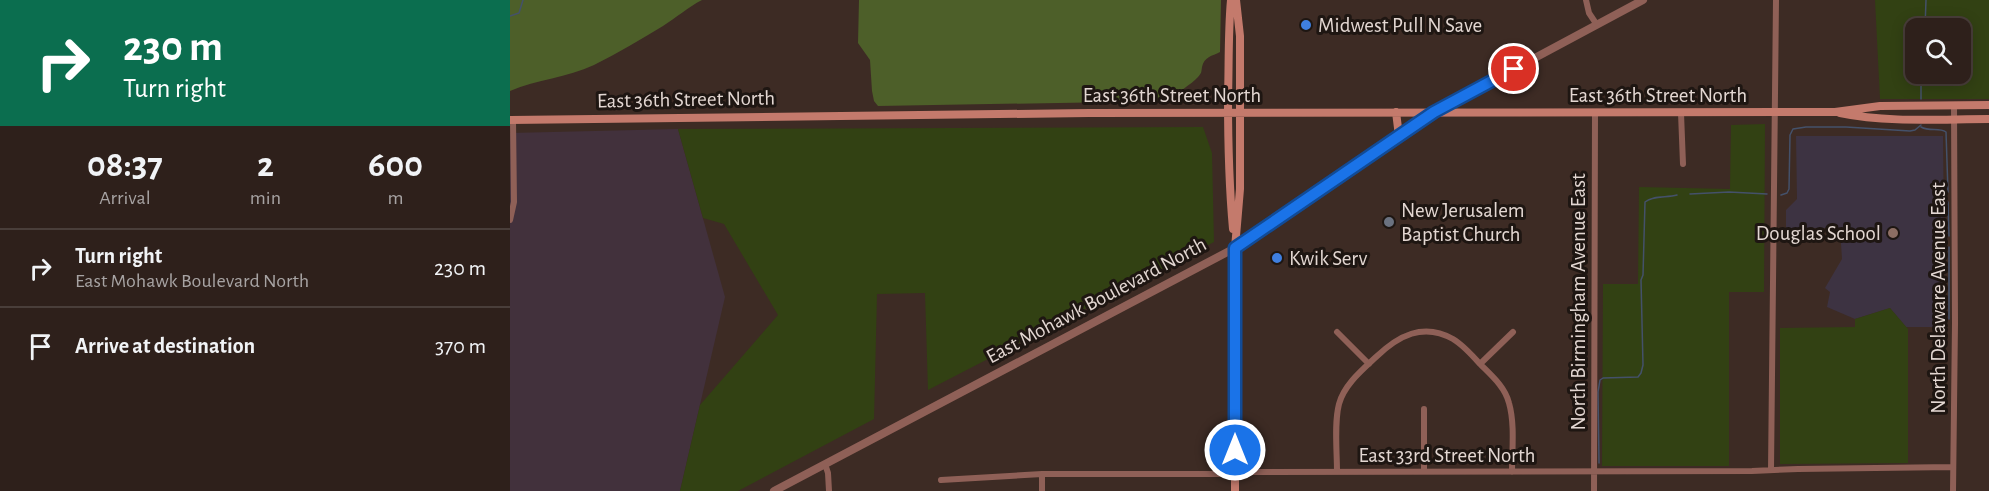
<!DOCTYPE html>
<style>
body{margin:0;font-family:"Alegreya Sans",sans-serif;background:#362824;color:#f1f3f6;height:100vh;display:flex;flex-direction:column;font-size:22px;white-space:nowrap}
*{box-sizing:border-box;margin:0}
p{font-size:20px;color:#a7a3a3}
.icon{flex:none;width:33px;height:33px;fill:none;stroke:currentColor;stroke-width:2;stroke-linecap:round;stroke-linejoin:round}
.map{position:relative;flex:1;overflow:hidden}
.sheet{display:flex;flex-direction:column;background:#2e201b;width:510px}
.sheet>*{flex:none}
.guide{background:#0b6e4f;color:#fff;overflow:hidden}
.tools{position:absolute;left:1395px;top:18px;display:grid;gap:12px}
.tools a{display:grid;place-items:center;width:66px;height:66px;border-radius:12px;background:#2e201b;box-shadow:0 3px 15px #0003,0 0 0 2px #493e3a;font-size:30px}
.pin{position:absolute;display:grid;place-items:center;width:51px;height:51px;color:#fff;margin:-26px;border:3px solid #fff;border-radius:50%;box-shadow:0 2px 6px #0007}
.me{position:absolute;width:66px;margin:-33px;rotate:0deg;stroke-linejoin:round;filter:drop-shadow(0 0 4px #0008)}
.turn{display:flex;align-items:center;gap:21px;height:126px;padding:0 24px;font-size:27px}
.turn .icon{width:78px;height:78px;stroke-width:2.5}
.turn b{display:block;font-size:42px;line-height:51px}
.eta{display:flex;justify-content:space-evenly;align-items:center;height:102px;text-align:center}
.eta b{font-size:36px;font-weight:700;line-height:42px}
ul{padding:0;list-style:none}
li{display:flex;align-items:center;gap:18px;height:78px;padding:0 24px;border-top:2px solid #493e3a}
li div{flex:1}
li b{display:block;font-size:22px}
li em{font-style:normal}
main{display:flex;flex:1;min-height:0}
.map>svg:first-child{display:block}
.industrial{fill:#42313c}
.education{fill:#3d3342}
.green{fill:#324113;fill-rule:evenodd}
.forest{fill:#4d5f29}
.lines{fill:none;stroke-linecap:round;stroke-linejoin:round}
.stream{stroke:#44516a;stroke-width:1.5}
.minor{stroke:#8f6057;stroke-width:6}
.tertiary{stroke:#8f6057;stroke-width:8}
.secondary{stroke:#c47a6c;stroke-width:8}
.route-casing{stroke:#114b97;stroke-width:15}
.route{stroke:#1a73e8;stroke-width:10}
.shop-dot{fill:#3f7fe0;stroke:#1e1612;stroke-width:2}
.worship-dot{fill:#6b7280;stroke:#1e1612;stroke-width:2}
.education-dot{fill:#8d6e63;stroke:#1e1612;stroke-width:2}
.labels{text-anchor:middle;stroke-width:6;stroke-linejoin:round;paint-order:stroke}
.poi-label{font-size:21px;fill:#e3d7d2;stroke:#1e1612;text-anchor:start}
.street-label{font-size:21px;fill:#e3d7d2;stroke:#1e1612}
</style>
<main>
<section class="sheet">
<div class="guide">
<div class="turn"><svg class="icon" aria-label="right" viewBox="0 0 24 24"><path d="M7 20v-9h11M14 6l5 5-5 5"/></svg><div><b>230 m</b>Turn right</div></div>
</div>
<div class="eta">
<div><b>08:37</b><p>Arrival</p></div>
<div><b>2</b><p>min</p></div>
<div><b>600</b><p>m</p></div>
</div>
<ul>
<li><svg class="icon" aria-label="right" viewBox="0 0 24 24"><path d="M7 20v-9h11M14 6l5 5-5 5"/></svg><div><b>Turn right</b><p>East Mohawk Boulevard North</p></div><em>230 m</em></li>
<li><svg class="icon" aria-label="arrive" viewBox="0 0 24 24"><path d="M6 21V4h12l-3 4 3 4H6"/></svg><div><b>Arrive at destination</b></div><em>370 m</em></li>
</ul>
</section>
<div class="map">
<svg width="1479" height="491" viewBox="0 0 1479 491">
<rect width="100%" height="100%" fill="#3d2b24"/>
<!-- industrial -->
<path class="industrial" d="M 168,129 L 215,297 L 170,491 L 0,491 L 0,133 Z"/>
<!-- education -->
<path class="education" d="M 1286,136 L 1433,136 L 1435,327 L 1396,327 L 1380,308 L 1345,319 L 1317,307 L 1320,292 L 1315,288 L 1332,259 L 1330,228 L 1276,228 L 1276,210 L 1287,199 Z"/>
<!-- green -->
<path class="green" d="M 1365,0 L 1479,0 L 1479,99 L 1370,99 ZM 1406,28 L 1450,28 L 1450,74 L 1406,74 Z
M 1255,124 L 1254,292 L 1219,292 L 1219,466 L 1092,466 L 1093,284 L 1128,284 L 1129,187 L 1220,189 L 1221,125 Z
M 693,127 L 702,153 L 704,242 L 418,390 L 415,293 L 367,294 L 364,419 L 228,491 L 170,491 L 190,405 L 268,315 L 214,224 L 193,218 L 168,129 Z
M 1380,308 L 1398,329 L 1398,463 L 1270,464 L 1270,328 L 1345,327 L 1345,319 Z"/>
<!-- forest -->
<path class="forest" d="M 0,0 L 192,0 C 178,7 166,18 153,26 C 131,39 108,53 84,65 C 57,78 27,79 0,91 Z
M 349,0 L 711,0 L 710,52 C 702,56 694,57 692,67 C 691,73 692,72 688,77 C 680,86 671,88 662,101 L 368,106 L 364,101 L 362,91 L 360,60 L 348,43 Z"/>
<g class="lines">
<!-- stream -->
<path class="stream" d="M 0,16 L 9,13 L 13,0
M 1415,28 L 1416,0
M 1411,74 L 1411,99
M 1411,127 C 1420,132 1429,127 1436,132 L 1438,192
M 1180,194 L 1219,192 L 1257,194
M 1271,195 L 1277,193 L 1279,189 L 1280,135 L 1283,129 L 1296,127 L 1336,127 L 1400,131 L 1405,130 L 1411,125
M 1438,202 L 1439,236
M 1439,319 L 1439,247
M 1089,463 L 1088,392 L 1090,380 L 1093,378 L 1128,377 L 1131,373 L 1133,365 L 1131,280 L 1133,275 L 1135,202 C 1143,195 1157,198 1167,195"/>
<!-- minor -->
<path class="minor" d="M 1076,0 L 1079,13 L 1087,25
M 1171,113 L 1173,164
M 0,220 L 4,202 L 3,120
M 827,332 L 859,364
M 970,364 L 1003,332
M 914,409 L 914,471
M 315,464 L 318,473 L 319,491
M 1261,470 L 1266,0
M 827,472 C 827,451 824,423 829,404 C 834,385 852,370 866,357 C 888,336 913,322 943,339 C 953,345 962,355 970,364 C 982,376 995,387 999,403 C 1005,424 1002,450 1002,472
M 532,474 L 532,491
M 431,480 L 532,474 L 712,474 L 736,472 L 1242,471 L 1288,469 L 1443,467
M 1084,491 L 1085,113
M 1443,491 L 1445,323 L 1444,105"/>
<!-- tertiary -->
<path class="tertiary" d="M 264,491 L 725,248 L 924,112 L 1133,0"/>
<!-- secondary -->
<path class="secondary" d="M 721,0 C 718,33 719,65 718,98 C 718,142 719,185 723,229
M 886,112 L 889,136
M 1330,113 C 1378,123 1430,119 1479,119
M 0,120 L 579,113 L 1325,112 L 1370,106 L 1479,105
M 725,491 L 725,248 L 730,189 L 730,36 L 726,0"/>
</g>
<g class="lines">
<!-- route casing -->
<g class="route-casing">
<path id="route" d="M 725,450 L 725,248 L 924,112 L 1004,69"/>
</g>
<!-- route -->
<use href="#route" class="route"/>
</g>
<!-- markers -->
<g class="shop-dot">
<circle cx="796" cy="25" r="6"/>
<circle cx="767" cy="258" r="6"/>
</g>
<circle class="worship-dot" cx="879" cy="222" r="6"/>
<circle class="education-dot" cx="1383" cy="233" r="6"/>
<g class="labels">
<!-- poi labels -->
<g class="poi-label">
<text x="808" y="32">Midwest Pull N Save</text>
<text x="891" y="217">New Jerusalem<tspan x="891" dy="24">Baptist Church</tspan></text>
<text x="1371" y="240" text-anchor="end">Douglas School</text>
<text x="779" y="265">Kwik Serv</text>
</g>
<!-- street labels -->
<g class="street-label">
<text x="662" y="102">East 36th Street North</text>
<text x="1148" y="102">East 36th Street North</text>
<text transform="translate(176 99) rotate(-1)" y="7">East 36th Street North</text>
<text transform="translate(1428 298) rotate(-90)" y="7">North Delaware Avenue East</text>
<text transform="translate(586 300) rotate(-28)" y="7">East Mohawk Boulevard North</text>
<text transform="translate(1068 302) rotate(-90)" y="7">North Birmingham Avenue East</text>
<text x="937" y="462">East 33rd Street North</text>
</g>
</g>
</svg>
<div class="tools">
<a><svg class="icon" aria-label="search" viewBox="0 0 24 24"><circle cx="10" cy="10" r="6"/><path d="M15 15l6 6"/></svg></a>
</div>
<div class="pin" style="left:1004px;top:69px;background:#d93025"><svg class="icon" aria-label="arrive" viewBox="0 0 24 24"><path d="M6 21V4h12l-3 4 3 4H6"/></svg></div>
<svg class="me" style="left:725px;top:450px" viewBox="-20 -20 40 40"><circle r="17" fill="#1a73e8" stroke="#fff" stroke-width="3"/><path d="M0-11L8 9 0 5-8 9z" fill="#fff"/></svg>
</div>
</main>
